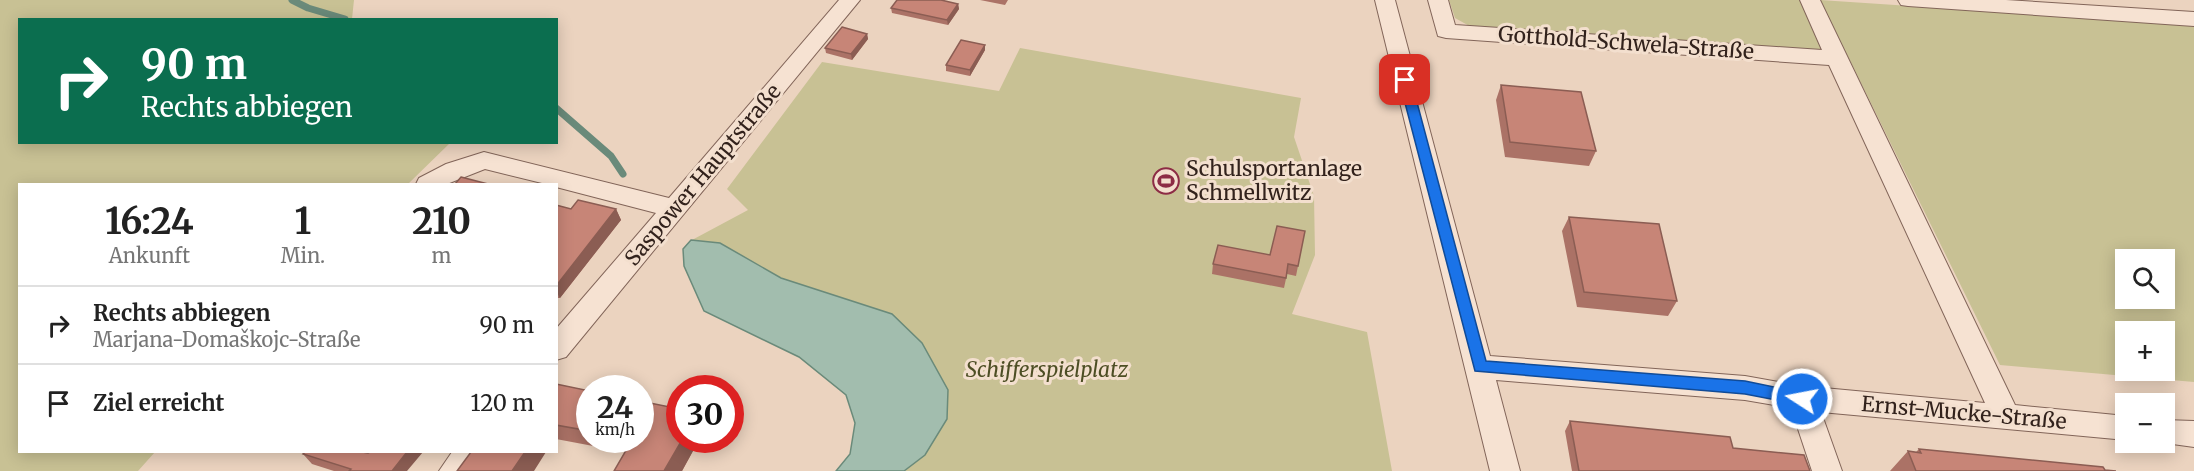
<!DOCTYPE html>
<html lang="de">
<meta charset="utf-8">
<style>
body{margin:0;font-family:Merriweather,serif;background:#f6f6f6;color:#222;height:100vh;display:flex;flex-direction:column;font-size:22px;white-space:nowrap}
*{box-sizing:border-box;margin:0}
p{font-size:20px;color:#767676}
.icon{flex:none;width:33px;height:33px;fill:none;stroke:currentColor;stroke-width:2;stroke-linecap:round;stroke-linejoin:round}
.map{position:relative;flex:1;overflow:hidden}
.side{position:absolute;left:18px;top:183px;width:540px;height:270px;display:flex;flex-direction:column;background:#fff;border-radius:0px;box-shadow:0 3px 15px #0003}
.side>*{flex:none}
.banner{position:absolute;left:18px;top:18px;width:540px;height:126px;border-radius:0px;box-shadow:0 3px 15px #0003;background:#0b6e4f;color:#fff;overflow:hidden}
.fabs{position:absolute;left:2115px;top:249px;display:grid;gap:12px}
.fabs a{display:grid;place-items:center;width:60px;height:60px;border-radius:0px;background:#fff;box-shadow:0 3px 15px #0003;font-size:30px}
.speed{position:absolute;left:576px;top:375px;display:flex;gap:12px;font-size:30px;font-weight:700;text-align:center}
.speed>*{display:grid;place-content:center;width:78px;height:78px;border-radius:50%;background:#fff;box-shadow:0 3px 15px #0003;line-height:1}
.speed small{font-size:15px;font-weight:400}
.speed .limit{border:9px solid #d22;background:#fff;color:#111}
.pin{position:absolute;display:grid;place-items:center;width:51px;height:51px;color:#fff;margin:-26px;border-radius:12px;box-shadow:0 3px 9px #0006}
.me{position:absolute;width:66px;margin:-33px;rotate:281deg;stroke-linejoin:round;filter:drop-shadow(0 0 4px #0008)}
.turn{display:flex;align-items:center;gap:21px;height:126px;padding:0 24px;font-size:27px}
.turn .icon{width:78px;height:78px;stroke-width:2.5}
.turn b{display:block;font-size:42px;line-height:51px}
.eta{display:flex;justify-content:space-evenly;align-items:center;height:102px;text-align:center}
.eta b{font-size:36px;font-weight:700;line-height:42px}
ul{padding:0;list-style:none}
li{display:flex;align-items:center;gap:18px;height:78px;padding:0 24px;border-top:2px solid #e0e0e0}
li div{flex:1}
li b{display:block;font-size:22px}
li em{font-style:normal}
.map>svg:first-child{display:block}
.green{fill:#c8c194;fill-rule:evenodd}
.water{fill:#a2bdae;stroke:#6a8a7a;stroke-width:1.5}
.lines{fill:none;stroke-linecap:round;stroke-linejoin:round}
.stream{stroke:#6a8a7a;stroke-width:7}
.minor-casing{stroke:#826559;stroke-width:2}
.minor{fill:#f6e2d2;fill-rule:evenodd}
.wall{fill:#ab7266}
.shaded-wall{fill:#8b5d53}
.building{fill:#c78577;stroke:#8b5d53;stroke-width:1.5}
.route{fill:#1a73e8;stroke:#114b97;stroke-width:1.5}
.labels{text-anchor:middle;stroke-width:6;stroke-linejoin:round;paint-order:stroke}
.street-label{font-size:21px;fill:#32221c;stroke:#f3dfce}
.poi-label{font-size:21px;fill:#32221c;stroke:#f3dfce;text-anchor:start}
.park-label{font-size:21px;font-style:italic;fill:#4d4e24;stroke:#f3dfce}
</style>
<div class="map">
<svg width="2194" height="471" viewBox="0 0 2194 471">
<rect width="100%" height="100%" fill="#ebd3bf"/>
<!-- green -->
<path class="green" d="M 0,0 L 354,0 L 352,19 L 20,20 L 20,142 L 450,143 L 408,184 L 20,184 L 20,452 L 155,452 L 138,471 L 0,471 Z
M 1449,0 L 1800,0 L 1824,52 L 1473,28 L 1455,18 Z
M 1820,0 L 2194,25 L 2194,382 L 2000,365 ZM 2126,260 L 2164,260 L 2164,298 L 2126,298 ZM 2126,332 L 2164,332 L 2164,370 L 2126,370 Z
M 1020,48 L 1301,98 L 1294,137 L 1314,196 L 1315,255 L 1292,314 L 1367,332 L 1392,471 L 904,471 L 925,455 L 892,314 L 781,278 L 720,243 L 692,240 L 748,210 L 727,189 L 822,62 L 999,91 Z"/>
<!-- water -->
<path class="water" d="M 691,240 L 720,243 L 781,278 L 892,314 L 922,343 L 948,390 L 947,419 L 925,455 L 904,471 L 836,471 L 850,454 L 855,423 L 846,395 L 799,357 L 704,311 L 684,266 L 683,249 Z"/>
<g class="lines">
<!-- stream -->
<path class="stream" d="M 292,0 L 308,8 L 345,19
M 556,108 L 611,156 L 623,174"/>
<!-- minor casing -->
<g class="minor-casing">
<path id="minor" d="M 839,0 L 860,0 L 566,357 L 556,360 L 556,329 L 656,213 L 556,187 L 556,184 L 546,184 L 485,169 L 447,184 L 416,184 L 419,178 L 446,164 L 484,152 L 669,198 Z
M 1375,0 L 1395,0 L 1490,356 L 1745,376 L 1802,386 L 1985,403 L 1829,65 L 1446,38 L 1438,36 L 1428,0 L 1448,0 L 1455,25 L 1822,50 L 1800,0 L 1820,0 L 2015,405 L 2126,416 L 2126,440 L 1821,412 L 1842,471 L 1812,471 L 1791,408 L 1745,400 L 1496,380 L 1520,471 L 1490,471 Z
M 1898,0 L 2006,0 L 2194,12 L 2194,26 L 1908,6 L 1901,5 Z
M 2164,420 L 2194,421 L 2194,447 L 2158,442 L 2164,442 Z
M 452,452 L 485,452 L 472,471 L 439,471 Z"/>
</g>
<!-- minor -->
<use href="#minor" class="minor"/>
</g>
<!-- wall -->
<path class="wall" d="M 980,0 L 1008,0 L 1005,5 Z
M 958,4 L 959,9 L 948,25 L 892,13 L 891,8 Z
M 867,34 L 868,39 L 852,60 L 826,53 L 825,48 Z
M 985,45 L 985,50 L 970,76 L 946,71 L 946,65 Z
M 1501,85 L 1596,151 L 1589,166 L 1505,157 L 1496,100 Z
M 556,205 L 571,209 L 616,209 L 621,220 L 560,298 L 556,298 Z
M 1569,217 L 1677,301 L 1668,316 L 1577,307 L 1562,231 Z
M 1305,231 L 1296,276 L 1287,274 L 1284,288 L 1212,274 L 1213,264 L 1270,255 Z
M 556,384 L 590,391 L 590,440 L 699,440 L 682,471 L 625,452 L 556,439 Z
M 1570,421 L 1733,448 L 1810,471 L 1572,471 L 1565,431 Z
M 1919,449 L 2105,470 L 2116,471 L 1890,471 L 1908,451 L 1916,452 Z
M 368,453 L 407,471 L 334,471 L 312,464 L 303,454 Z"/>
<!-- shaded-wall -->
<path class="shaded-wall" d="M 958,4 L 959,9 L 948,25 L 947,20 Z
M 867,34 L 868,39 L 852,60 L 851,54 Z
M 985,45 L 985,50 L 970,76 L 970,70 Z
M 616,209 L 621,220 L 560,298 L 556,291 L 556,286 Z
M 682,440 L 699,440 L 682,471 L 664,471 Z
M 407,452 L 423,452 L 407,471 L 392,471 Z
M 525,452 L 546,452 L 534,471 L 512,471 Z"/>
<!-- building -->
<path class="building" d="M 897,0 L 941,0 L 958,4 L 947,20 L 891,8 Z
M 842,27 L 867,34 L 851,54 L 825,48 Z
M 961,40 L 985,45 L 970,70 L 946,65 Z
M 1501,85 L 1581,92 L 1596,151 L 1510,142 Z
M 461,177 L 488,184 L 455,184 Z
M 578,200 L 616,209 L 556,286 L 556,205 L 571,209 Z
M 1569,217 L 1659,224 L 1677,301 L 1584,292 Z
M 1277,226 L 1305,231 L 1298,266 L 1288,264 L 1286,278 L 1213,264 L 1218,245 L 1270,255 Z
M 556,384 L 590,391 L 590,431 L 556,425 Z
M 640,401 L 680,409 L 680,440 L 682,440 L 664,471 L 614,471 L 632,440 L 640,440 Z
M 1570,421 L 1730,437 L 1733,448 L 1804,455 L 1810,471 L 1579,471 Z
M 1919,449 L 2103,467 L 2105,470 L 2116,471 L 1916,471 L 1908,451 L 1921,453 Z
M 305,452 L 362,452 L 368,453 L 370,452 L 407,452 L 392,471 L 349,471 L 351,469 L 303,454 Z
M 471,452 L 525,452 L 512,471 L 457,471 Z"/>
<!-- route -->
<path class="route" d="M 1405,76 L 1411,80 L 1486,361 L 1745,381 L 1807,394 L 1810,399 L 1807,403 L 1802,405 L 1745,394 L 1475,371 L 1399,80 Z"/>
<!-- icons -->
<defs>
<g id="stadium-ring" transform="scale(1.35)"><circle r="9.5" fill="#f3dfce" stroke="#8d2c45" stroke-width="1.5"/><path d="M0-5a6.5 5 0 1 0 0 10a6.5 5 0 1 0 0-10ZM-3.5-1.8h7v3.6h-7Z" fill="#8d2c45"/></g>
</defs>
<g fill-rule="evenodd">
<use href="#stadium-ring" x="1166" y="181"/>
</g>
<g class="labels">
<!-- street labels -->
<g class="street-label">
<text transform="translate(1626 43) rotate(4)" y="7">Gotthold-Schwela-Straße</text>
<text transform="translate(703 175) rotate(-50)" y="7">Saspower Hauptstraße</text>
<text transform="translate(1964 413) rotate(5)" y="7">Ernst-Mucke-Straße</text>
</g>
<!-- poi labels -->
<g class="poi-label">
<text x="1186" y="176">Schulsportanlage<tspan x="1186" dy="24">Schmellwitz</tspan></text>
</g>
<!-- park labels -->
<g class="park-label">
<text x="1047" y="377">Schifferspielplatz</text>
</g>
</g>
</svg>
<div class="fabs">
<a><svg class="icon" aria-label="search" viewBox="0 0 24 24"><circle cx="10" cy="10" r="6"/><path d="M15 15l6 6"/></svg></a>
<a>+</a>
<a>−</a>
</div>
<div class="speed"><div>24<small>km/h</small></div><div class="limit">30</div></div>
<div class="pin" style="left:1405px;top:80px;background:#d93025"><svg class="icon" aria-label="arrive" viewBox="0 0 24 24"><path d="M6 21V4h12l-3 4 3 4H6"/></svg></div>
<svg class="me" style="left:1802px;top:399px" viewBox="-20 -20 40 40"><circle r="17" fill="#1a73e8" stroke="#fff" stroke-width="3"/><path d="M0-11L8 9 0 5-8 9z" fill="#fff"/></svg>
<div class="banner">
<div class="turn"><svg class="icon" aria-label="right" viewBox="0 0 24 24"><path d="M7 20v-9h11M14 6l5 5-5 5"/></svg><div><b>90 m</b>Rechts abbiegen</div></div>
</div>
<section class="side">
<div class="eta">
<div><b>16:24</b><p>Ankunft</p></div>
<div><b>1</b><p>Min.</p></div>
<div><b>210</b><p>m</p></div>
</div>
<ul>
<li><svg class="icon" aria-label="right" viewBox="0 0 24 24"><path d="M7 20v-9h11M14 6l5 5-5 5"/></svg><div><b>Rechts abbiegen</b><p>Marjana-Domaškojc-Straße</p></div><em>90 m</em></li>
<li><svg class="icon" aria-label="arrive" viewBox="0 0 24 24"><path d="M6 21V4h12l-3 4 3 4H6"/></svg><div><b>Ziel erreicht</b></div><em>120 m</em></li>
</ul>
</section>
</div>
